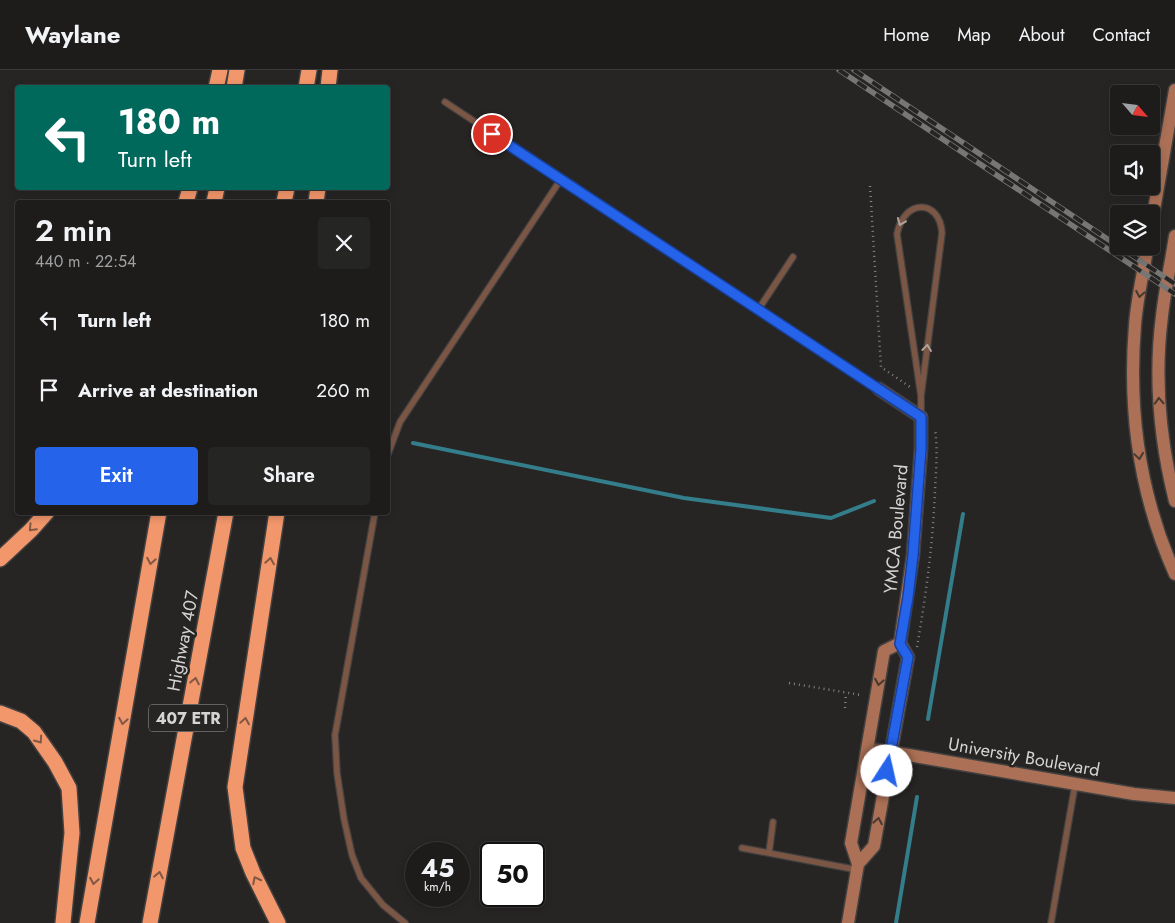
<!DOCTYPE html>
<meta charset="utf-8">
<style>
body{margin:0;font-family:Jost,sans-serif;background:#252524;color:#f1f3f6;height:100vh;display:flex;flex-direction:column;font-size:19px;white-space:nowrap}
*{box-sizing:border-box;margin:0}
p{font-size:16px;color:#a0a1a3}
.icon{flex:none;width:28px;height:28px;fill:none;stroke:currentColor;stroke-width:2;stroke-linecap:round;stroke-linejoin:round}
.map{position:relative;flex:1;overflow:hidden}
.details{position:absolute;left:15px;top:130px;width:375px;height:315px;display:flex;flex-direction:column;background:#1d1c1b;border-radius:5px;box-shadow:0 2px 8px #0003,0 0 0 1px #3b3a3a}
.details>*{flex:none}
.top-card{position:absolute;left:15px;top:15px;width:375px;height:105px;border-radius:5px;box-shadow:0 2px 8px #0003,0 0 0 1px #3b3a3a;background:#00695c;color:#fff;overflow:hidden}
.needle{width:32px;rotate:118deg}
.buttons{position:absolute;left:1110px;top:15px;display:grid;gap:10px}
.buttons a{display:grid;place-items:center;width:50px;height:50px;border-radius:5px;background:#1d1c1b;box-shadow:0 2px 8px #0003,0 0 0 1px #3b3a3a;font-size:25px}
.speed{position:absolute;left:405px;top:772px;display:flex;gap:10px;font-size:25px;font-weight:700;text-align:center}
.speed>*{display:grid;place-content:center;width:65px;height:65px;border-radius:50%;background:#1d1c1b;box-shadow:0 2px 8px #0003,0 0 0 1px #3b3a3a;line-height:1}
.speed small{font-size:12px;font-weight:400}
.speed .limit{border:2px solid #111;border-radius:8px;background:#fff;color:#111}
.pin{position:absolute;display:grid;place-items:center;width:42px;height:42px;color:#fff;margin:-21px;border:2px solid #fff;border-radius:50%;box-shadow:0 1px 5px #0007}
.me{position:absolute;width:55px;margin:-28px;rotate:10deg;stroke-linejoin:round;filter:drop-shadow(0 0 4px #0008)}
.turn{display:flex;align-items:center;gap:18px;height:105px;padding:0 20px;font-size:22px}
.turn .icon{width:65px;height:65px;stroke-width:2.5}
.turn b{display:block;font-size:35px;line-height:42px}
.round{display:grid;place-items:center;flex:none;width:52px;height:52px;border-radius:5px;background:#252524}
.head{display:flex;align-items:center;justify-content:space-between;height:85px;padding:0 20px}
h1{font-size:30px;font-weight:600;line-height:38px}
.button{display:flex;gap:10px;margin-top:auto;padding:10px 20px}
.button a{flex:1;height:58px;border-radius:5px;background:#2563eb;color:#fff;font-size:20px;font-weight:600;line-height:58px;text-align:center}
.button a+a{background:#252524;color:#f1f3f6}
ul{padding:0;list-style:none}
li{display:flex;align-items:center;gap:15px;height:70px;padding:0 20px}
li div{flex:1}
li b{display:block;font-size:19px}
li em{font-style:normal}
header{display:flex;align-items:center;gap:30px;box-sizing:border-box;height:70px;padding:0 25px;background:#1d1c1b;border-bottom:1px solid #3b3a3a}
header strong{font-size:24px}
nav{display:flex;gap:28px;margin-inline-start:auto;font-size:18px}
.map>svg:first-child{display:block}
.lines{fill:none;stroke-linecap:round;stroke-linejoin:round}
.stream{stroke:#337e8a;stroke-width:4}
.service-casing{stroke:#434140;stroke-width:8}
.minor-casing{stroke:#434140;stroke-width:14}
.tertiary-casing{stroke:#434140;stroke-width:15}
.secondary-casing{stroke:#434140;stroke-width:15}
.motorway-casing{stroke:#434140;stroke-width:18}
.path{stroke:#848382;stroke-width:2.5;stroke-dasharray:1 4;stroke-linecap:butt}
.service{stroke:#7b5645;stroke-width:5.5}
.minor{stroke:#7b5645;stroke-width:11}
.tertiary{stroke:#7b5645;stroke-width:12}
.secondary{stroke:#ab7055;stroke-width:12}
.motorway{stroke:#f2966b;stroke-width:15}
.rail-casing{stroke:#787675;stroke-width:5.5}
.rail{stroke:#272524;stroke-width:4;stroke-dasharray:11;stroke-linecap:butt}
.oneway{stroke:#b1a29a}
.oneway2{stroke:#483830}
.oneway3{stroke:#825844}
.route-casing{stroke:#184099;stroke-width:12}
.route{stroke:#2563eb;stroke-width:9}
.labels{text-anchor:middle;stroke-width:5;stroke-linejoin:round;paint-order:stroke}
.shield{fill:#272524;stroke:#a1a09e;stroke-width:1}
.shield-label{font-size:16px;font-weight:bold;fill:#d5d4d3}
.street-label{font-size:18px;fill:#d5d4d3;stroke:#272524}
</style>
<header>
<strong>Waylane</strong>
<nav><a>Home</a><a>Map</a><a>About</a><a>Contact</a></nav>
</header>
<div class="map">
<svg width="1175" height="853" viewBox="0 0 1175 853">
<rect width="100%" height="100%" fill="#272524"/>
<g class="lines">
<!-- stream -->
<path class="stream" d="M 413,373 L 684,428 L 831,448 L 874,431
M 928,649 L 963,444
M 896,853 L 917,727"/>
<!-- service casing -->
<g class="service-casing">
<path id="service" d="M 445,32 L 879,319
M 758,240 L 793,187
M 921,326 L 897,164 C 904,128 940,129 942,163 L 921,326 L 921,347
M 388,384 L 400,352 L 561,109
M 375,442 L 335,665 L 337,703 L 344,749 L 352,785 L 361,808 L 383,835 L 405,853
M 742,778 L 858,800
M 769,783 L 773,752
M 1051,853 L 1075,715"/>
</g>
<!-- minor casing -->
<g class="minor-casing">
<path id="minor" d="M 868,678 L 891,682"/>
</g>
<!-- tertiary casing -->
<g class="tertiary-casing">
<path id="tertiary" d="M 879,319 L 921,347"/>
</g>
<!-- secondary casing -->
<g class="secondary-casing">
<path id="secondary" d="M 1151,157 L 1175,20
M 1175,166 C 1171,193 1165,219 1162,246 C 1154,308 1160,371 1175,431
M 1148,176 C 1143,202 1137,229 1135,255 C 1128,340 1140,426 1175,504
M 891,682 L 1134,724 L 1175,728
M 858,794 L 874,776 L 908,587 L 900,573 L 913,485 L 921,379 L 921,347
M 848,853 L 858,794 L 851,773 L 884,581 L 900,573"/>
</g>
<!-- motorway casing -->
<g class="motorway-casing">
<path id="motorway" d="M 216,18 L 220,0
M 234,18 L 237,0
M 306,18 L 309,0
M 328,18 L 330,0
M 186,132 L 190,118
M 214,132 L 217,118
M 284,132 L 287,118
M 316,132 L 318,118
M 277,442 L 235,717 L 243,778 L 253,803 L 278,853
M 0,489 L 31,460 L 47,442
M 0,643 L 21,651 L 34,662 L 55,692 L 69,718 L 72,763 L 63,853
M 87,853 L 159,442
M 150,853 L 226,442"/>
</g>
<!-- path -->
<path class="path" d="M 870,116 L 881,297 L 910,317
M 917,577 C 926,525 933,473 935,420 C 936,400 938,380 935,359
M 789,613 L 861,625
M 845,638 L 846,623"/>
<!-- service -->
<use href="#service" class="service"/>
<!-- minor -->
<use href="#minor" class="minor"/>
<!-- tertiary -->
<use href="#tertiary" class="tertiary"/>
<!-- secondary -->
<use href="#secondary" class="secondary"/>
<!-- motorway -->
<use href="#motorway" class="motorway"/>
<!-- rail casing -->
<g class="rail-casing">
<path id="rail" d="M 839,0 L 1175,224
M 854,0 L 1175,214"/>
</g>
<!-- rail -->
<use href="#rail" class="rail"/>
</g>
<!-- one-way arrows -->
<defs><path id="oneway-chevron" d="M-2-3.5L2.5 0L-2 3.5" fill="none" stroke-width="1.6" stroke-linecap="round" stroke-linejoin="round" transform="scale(1.25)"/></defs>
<g class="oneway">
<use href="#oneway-chevron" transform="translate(901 152) rotate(112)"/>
<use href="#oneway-chevron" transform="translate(927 278) rotate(-83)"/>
</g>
<g class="oneway2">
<use href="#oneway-chevron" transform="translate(1140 224) rotate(100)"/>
<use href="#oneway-chevron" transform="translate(1159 331) rotate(-93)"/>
<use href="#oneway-chevron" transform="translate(1139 386) rotate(82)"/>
<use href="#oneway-chevron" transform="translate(879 612) rotate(100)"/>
<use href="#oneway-chevron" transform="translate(878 751) rotate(-80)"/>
</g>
<g class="oneway3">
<use href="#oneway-chevron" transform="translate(32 458) rotate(133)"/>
<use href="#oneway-chevron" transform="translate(151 491) rotate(100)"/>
<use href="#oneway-chevron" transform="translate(270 491) rotate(-81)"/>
<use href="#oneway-chevron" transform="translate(195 611) rotate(-79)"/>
<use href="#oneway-chevron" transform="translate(123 651) rotate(100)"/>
<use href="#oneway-chevron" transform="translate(245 651) rotate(-81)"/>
<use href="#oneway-chevron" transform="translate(39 670) rotate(55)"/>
<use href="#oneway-chevron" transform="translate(159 805) rotate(-79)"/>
<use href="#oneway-chevron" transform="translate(256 810) rotate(-117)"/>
<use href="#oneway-chevron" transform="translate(94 811) rotate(100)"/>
</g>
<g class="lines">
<!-- route casing -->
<g class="route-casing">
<path id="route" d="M 492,64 L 921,347 L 921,379 L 913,485 L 908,527 L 900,574 L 908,587 L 887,701"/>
</g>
<!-- route -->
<use href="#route" class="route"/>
</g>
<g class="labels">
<!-- shield labels -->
<rect class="shield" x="149" y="634.5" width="78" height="27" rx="4"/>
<g class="shield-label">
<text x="188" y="654">407 ETR</text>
</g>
<!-- street labels -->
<g class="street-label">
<text transform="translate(896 459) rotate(-85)" y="6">YMCA Boulevard</text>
<text transform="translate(183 571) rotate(-79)" y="6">Highway 407</text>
<text transform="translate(1024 687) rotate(10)" y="6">University Boulevard</text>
</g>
</g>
</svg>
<div class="buttons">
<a><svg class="needle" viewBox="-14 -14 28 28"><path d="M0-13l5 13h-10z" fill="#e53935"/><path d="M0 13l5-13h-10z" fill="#a0a1a3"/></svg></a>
<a><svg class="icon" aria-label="sound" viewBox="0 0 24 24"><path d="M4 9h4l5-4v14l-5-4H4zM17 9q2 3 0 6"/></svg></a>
<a><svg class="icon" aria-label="layers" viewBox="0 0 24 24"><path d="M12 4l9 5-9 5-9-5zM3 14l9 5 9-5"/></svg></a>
</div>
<div class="speed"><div>45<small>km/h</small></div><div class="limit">50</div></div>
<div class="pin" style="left:492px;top:64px;background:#d93025"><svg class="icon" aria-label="arrive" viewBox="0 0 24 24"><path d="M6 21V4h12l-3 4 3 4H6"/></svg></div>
<svg class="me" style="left:887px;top:701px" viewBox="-20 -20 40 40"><circle r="19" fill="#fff"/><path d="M0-13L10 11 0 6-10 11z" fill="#2563eb"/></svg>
<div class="top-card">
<div class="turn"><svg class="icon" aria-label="left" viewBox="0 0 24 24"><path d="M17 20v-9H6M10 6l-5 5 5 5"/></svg><div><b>180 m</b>Turn left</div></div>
</div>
<section class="details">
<div class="head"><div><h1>2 min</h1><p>440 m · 22:54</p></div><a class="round"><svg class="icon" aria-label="close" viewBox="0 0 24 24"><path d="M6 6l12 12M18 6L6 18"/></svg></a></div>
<ul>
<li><svg class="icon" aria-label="left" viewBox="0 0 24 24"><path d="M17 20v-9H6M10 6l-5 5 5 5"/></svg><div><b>Turn left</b></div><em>180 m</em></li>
<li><svg class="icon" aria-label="arrive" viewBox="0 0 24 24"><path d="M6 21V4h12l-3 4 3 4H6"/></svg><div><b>Arrive at destination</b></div><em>260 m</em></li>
</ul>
<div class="button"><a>Exit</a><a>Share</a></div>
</section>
</div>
